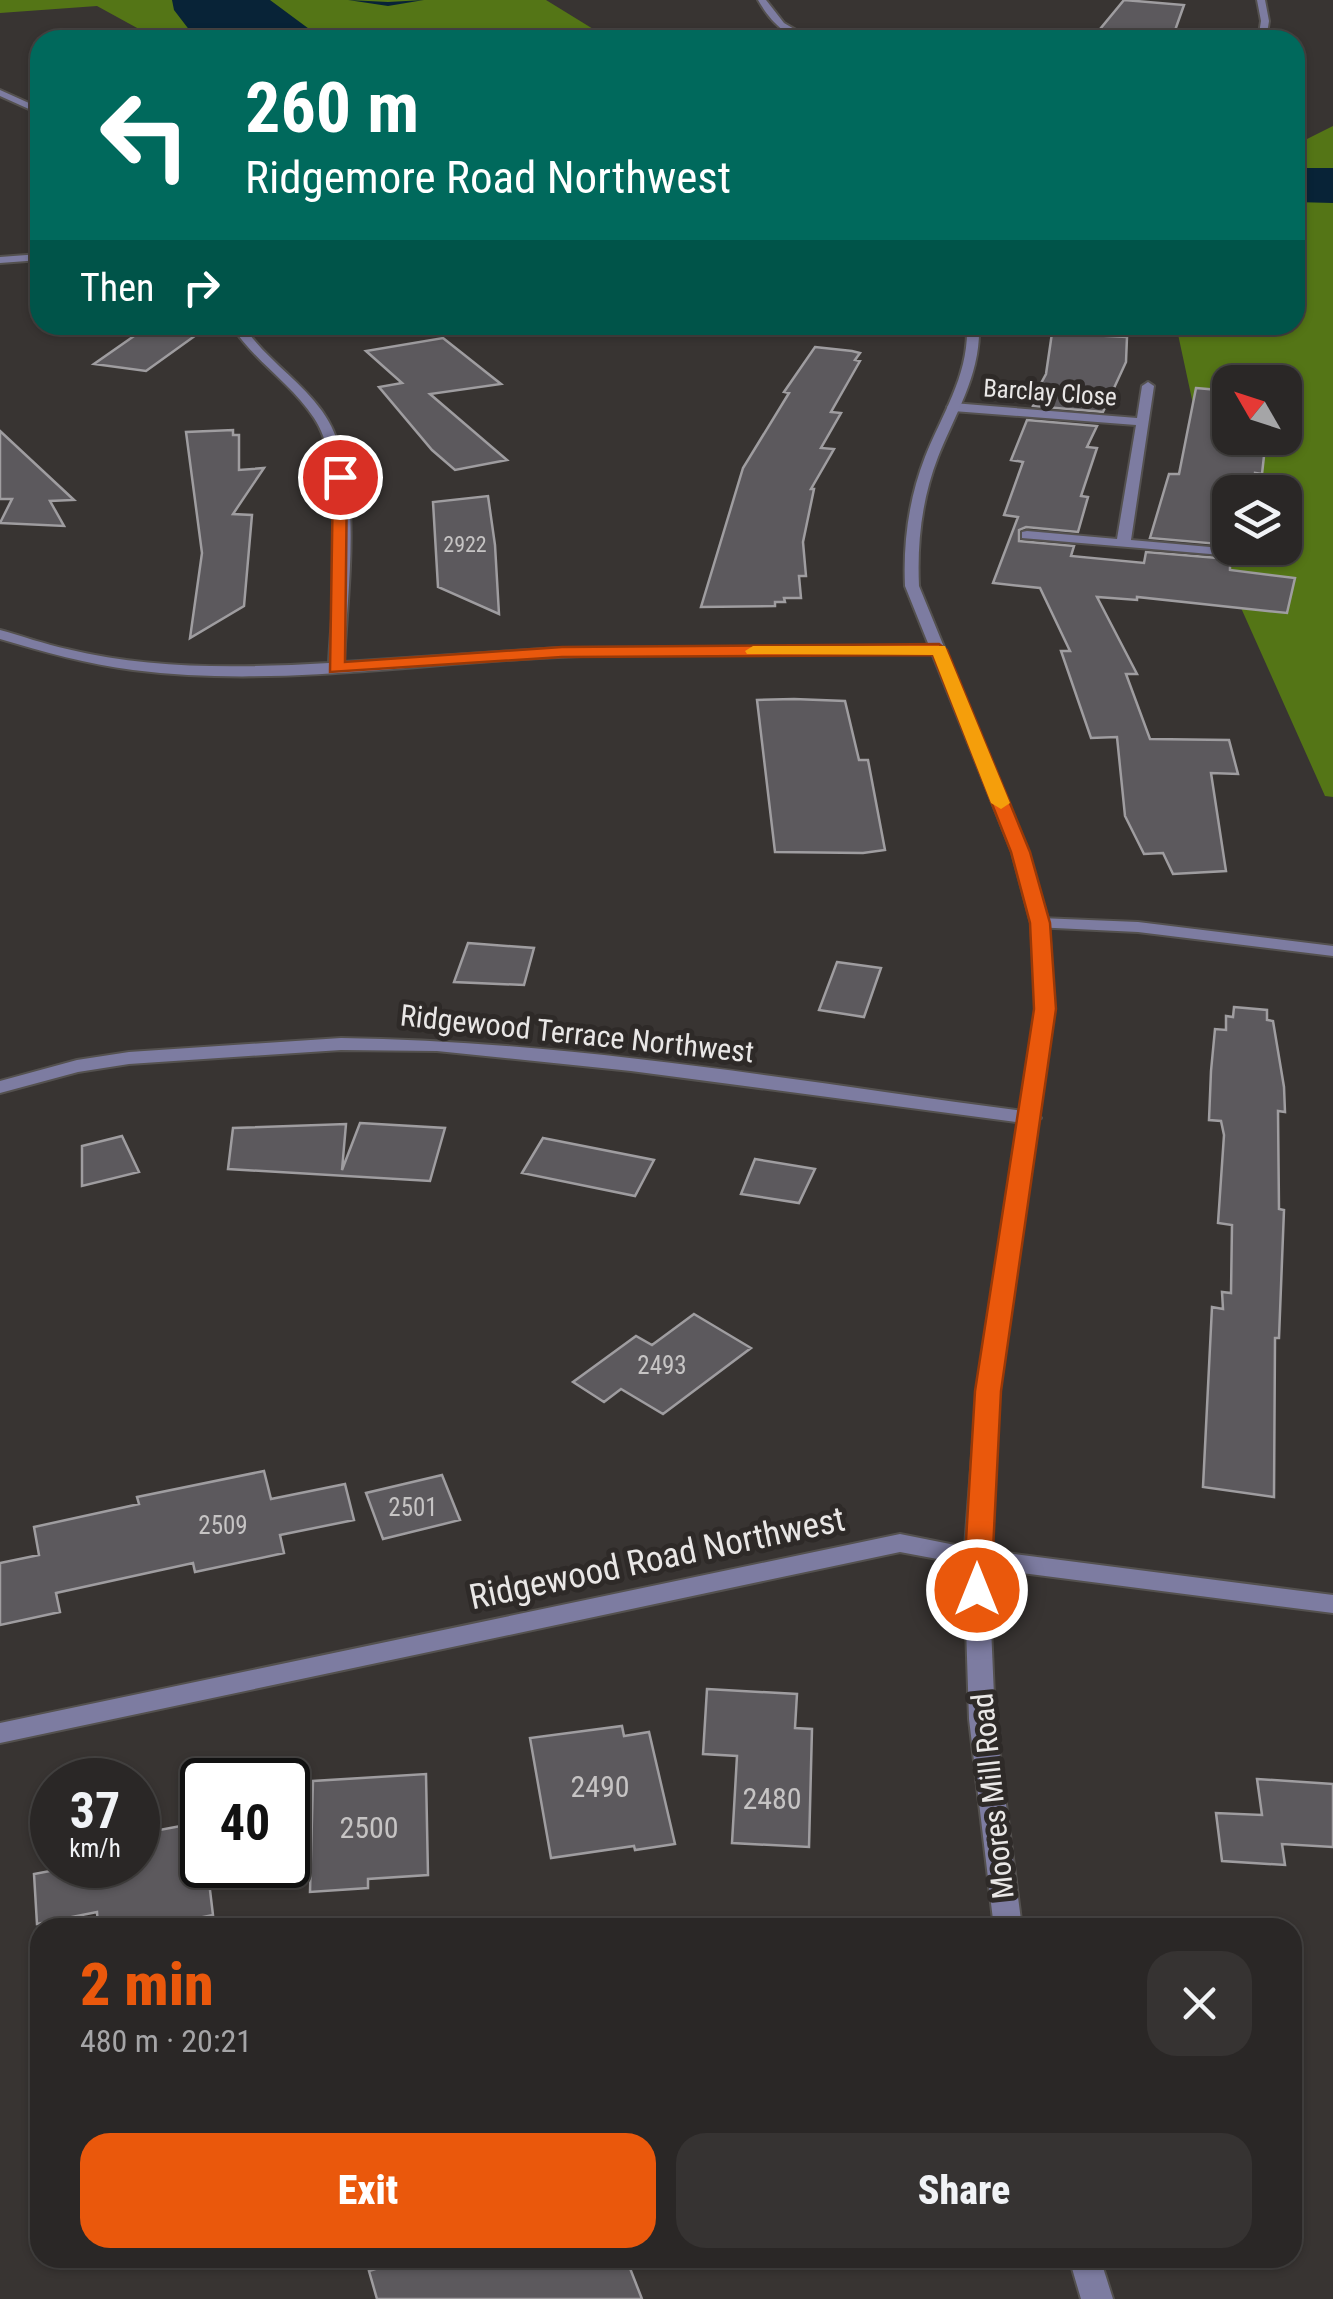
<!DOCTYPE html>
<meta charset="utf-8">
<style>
body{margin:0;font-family:"Roboto Condensed",sans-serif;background:#363332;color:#f1f3f6;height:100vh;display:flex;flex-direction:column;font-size:38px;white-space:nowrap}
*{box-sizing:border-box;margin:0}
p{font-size:32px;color:#a5a5a7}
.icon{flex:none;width:55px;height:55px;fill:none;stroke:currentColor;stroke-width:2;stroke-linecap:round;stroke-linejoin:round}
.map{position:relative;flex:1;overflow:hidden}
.side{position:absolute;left:30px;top:1918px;width:1272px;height:350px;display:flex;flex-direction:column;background:#2a2726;border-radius:30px;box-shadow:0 2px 8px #0004,0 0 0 2px #464443}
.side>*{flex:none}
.guide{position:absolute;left:30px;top:30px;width:1275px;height:305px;border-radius:30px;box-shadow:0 2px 8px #0004,0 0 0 2px #464443;background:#00695c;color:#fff;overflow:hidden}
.needle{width:65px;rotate:309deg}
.controls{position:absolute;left:1212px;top:365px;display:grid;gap:20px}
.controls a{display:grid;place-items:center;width:90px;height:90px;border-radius:20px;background:#2a2726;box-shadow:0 2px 8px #0004,0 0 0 2px #464443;font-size:50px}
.speed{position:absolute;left:30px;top:1758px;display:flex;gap:20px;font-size:50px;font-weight:700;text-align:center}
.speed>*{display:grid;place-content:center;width:130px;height:130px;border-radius:50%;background:#2a2726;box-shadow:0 2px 8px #0004,0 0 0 2px #464443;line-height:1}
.speed small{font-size:25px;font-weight:400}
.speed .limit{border:5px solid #111;border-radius:15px;background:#fff;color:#111}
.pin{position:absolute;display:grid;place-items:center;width:85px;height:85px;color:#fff;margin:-42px;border:5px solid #fff;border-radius:50%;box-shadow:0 2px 10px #0007}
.me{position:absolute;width:110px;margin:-55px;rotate:0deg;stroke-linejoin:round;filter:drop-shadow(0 0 8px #0008)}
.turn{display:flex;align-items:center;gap:35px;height:210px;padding:0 50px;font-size:45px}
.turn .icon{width:130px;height:130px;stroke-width:2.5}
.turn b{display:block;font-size:70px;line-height:85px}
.then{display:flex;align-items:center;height:95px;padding:0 50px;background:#0003;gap:20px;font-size:38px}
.round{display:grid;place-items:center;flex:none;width:105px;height:105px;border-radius:30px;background:#363332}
.summary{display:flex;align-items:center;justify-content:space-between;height:170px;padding:0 50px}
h1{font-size:60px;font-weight:800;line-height:75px;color:#ea580c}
.action{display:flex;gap:20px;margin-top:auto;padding:20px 50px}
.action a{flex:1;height:115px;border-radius:30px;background:#ea580c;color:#fff;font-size:40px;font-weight:800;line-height:115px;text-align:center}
.action a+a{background:#363332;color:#f1f3f6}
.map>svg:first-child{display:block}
.forest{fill:#547516;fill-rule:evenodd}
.water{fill:#082337}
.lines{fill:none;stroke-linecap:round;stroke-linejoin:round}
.stream{fill:#082337;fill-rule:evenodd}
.building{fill:#5c595d;stroke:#9f9da0;stroke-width:2.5}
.minor-casing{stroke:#54514f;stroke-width:4}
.tertiary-casing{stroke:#54514f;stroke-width:4}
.minor{fill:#7d7ca1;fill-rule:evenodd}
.tertiary{fill:#7d7ca1;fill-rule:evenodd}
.route{fill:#ea580c;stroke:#983908;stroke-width:2.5}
.slow{fill:#f59e0b}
.labels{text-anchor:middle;stroke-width:10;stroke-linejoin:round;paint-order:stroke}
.far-number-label{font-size:22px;fill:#c6c4c4}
.far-street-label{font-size:25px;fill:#e9e7e6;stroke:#2e2a28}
.number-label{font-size:25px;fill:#c6c4c4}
.street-label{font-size:30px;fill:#e9e7e6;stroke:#2e2a28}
.near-number-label{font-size:30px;fill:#c6c4c4}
.near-street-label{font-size:35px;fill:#e9e7e6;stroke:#2e2a28}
</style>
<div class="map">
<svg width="1333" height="2299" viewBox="0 0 1333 2299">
<rect width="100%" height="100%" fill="#383432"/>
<!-- forest -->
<path class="forest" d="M 0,0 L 546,0 L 611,40 L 159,40 L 97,6 L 0,13 Z
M 1333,126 L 1333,797 L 1325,796 L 1233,590 L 1176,325 L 1295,325 L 1295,145 ZM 1230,382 L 1285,382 L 1285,438 L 1230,438 ZM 1230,492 L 1285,492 L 1285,548 L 1230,548 Z"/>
<!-- water -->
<path class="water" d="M 172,0 L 270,0 L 324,40 L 197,40 L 174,10 Z
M 1295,168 L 1333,168 L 1333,203 L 1295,202 Z"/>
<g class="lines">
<!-- stream -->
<path class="stream" d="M 348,0 L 388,2 L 424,0 L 388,6 Z"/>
</g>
<!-- building -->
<path class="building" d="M 1124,0 L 1184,5 L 1172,39 L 1096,34 Z
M 130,325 L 210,325 L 146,371 L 94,364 L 134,336 Z
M 1052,333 L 1127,337 L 1126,362 L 1103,412 L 1033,406 L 1035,400 L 1032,400 L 1046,374 Z
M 443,338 L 501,384 L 430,394 L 507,460 L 455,470 L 432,450 L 379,387 L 402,383 L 366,351 Z
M 815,347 L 852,351 L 860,353 L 855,360 L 860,361 L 831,412 L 841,413 L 821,448 L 834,449 L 811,489 L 814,489 L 803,542 L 806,576 L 799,576 L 801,598 L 784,598 L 785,602 L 775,602 L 775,606 L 701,607 L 743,468 L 789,393 L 784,392 Z
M 1196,388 L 1230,391 L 1230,438 L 1266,438 L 1262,474 L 1255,473 L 1252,492 L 1230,492 L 1230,545 L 1150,538 L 1169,474 L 1179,474 Z
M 1027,420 L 1097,426 L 1087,447 L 1097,448 L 1081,496 L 1088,497 L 1078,532 L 1026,527 L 1019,530 L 1019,541 L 1074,546 L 1071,556 L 1144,563 L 1146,552 L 1230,559 L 1230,570 L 1295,578 L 1287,613 L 1137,597 L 1137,600 L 1097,597 L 1137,674 L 1126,674 L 1150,739 L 1229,740 L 1238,774 L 1211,773 L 1226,871 L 1173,874 L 1163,853 L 1144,854 L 1125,816 L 1117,737 L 1091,738 L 1061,651 L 1070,651 L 1040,588 L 993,583 L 1018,517 L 1004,515 L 1023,462 L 1011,460 Z
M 233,430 L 233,435 L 239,435 L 239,470 L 264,468 L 233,514 L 252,515 L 244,606 L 190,638 L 202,553 L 186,432 Z
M 0,431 L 74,500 L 50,501 L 64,526 L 0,523 L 12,499 L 0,499 Z
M 488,496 L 495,545 L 499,614 L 438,587 L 433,502 Z
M 794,699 L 845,701 L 859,760 L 868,760 L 885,850 L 863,853 L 775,852 L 757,700 Z
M 468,943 L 534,948 L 524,985 L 454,982 Z
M 837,962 L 881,968 L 864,1017 L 819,1010 Z
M 1234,1007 L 1267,1010 L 1267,1020 L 1273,1021 L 1284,1087 L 1285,1112 L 1278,1111 L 1279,1209 L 1284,1210 L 1279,1338 L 1275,1338 L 1274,1497 L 1203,1487 L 1212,1307 L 1223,1309 L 1222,1292 L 1231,1293 L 1232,1225 L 1218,1223 L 1224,1135 L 1221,1121 L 1209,1120 L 1211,1071 L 1215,1029 L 1226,1030 L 1226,1016 L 1233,1017 Z
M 360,1123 L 445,1128 L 430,1181 L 228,1169 L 233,1128 L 346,1124 L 342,1170 Z
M 122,1136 L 139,1172 L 82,1186 L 82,1146 Z
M 543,1138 L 654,1160 L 635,1196 L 522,1173 Z
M 755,1159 L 815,1169 L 799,1203 L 741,1194 Z
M 694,1314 L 751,1348 L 663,1414 L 621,1389 L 604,1402 L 573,1382 L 636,1336 L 652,1345 Z
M 264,1471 L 271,1499 L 345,1484 L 354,1520 L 280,1535 L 284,1553 L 195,1572 L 193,1563 L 56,1593 L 60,1612 L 0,1625 L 0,1563 L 39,1555 L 34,1527 L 139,1504 L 137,1497 Z
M 442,1475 L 460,1520 L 383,1539 L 366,1493 Z
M 707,1689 L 797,1694 L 795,1728 L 812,1729 L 809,1847 L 732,1843 L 737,1756 L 703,1754 Z
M 622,1726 L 624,1736 L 649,1732 L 675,1844 L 635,1850 L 634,1846 L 551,1858 L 530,1738 Z
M 426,1774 L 428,1875 L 368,1879 L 368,1888 L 310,1892 L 313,1781 Z
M 1257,1779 L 1333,1784 L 1333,1847 L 1282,1844 L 1285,1865 L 1222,1861 L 1216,1813 L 1262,1815 Z
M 202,1822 L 202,1865 L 207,1865 L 213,1915 L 150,1928 L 98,1928 L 97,1912 L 37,1924 L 34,1874 L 82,1865 L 138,1865 L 138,1834 Z
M 410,2258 L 626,2258 L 642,2299 L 377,2299 L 369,2271 Z"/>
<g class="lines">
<!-- minor casing -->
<g class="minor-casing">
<path id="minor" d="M 758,0 L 766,0 L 784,23 L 813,40 C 787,40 770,21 758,0 Z
M 0,90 L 40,108 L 40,114 L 0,96 Z
M 40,254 L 40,260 L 0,263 L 0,257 Z
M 231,325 L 243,325 C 264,358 299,379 322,411 C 366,472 347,590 344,662 L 559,648 L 939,646 L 946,650 L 939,654 C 812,654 685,651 558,657 C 418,663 274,688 133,670 C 87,664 44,652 0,639 L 0,630 C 22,636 44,644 67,649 C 152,670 242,668 329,663 C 332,598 350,472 314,418 C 291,383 254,361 231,325 Z
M 1148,382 L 1154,386 L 1131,540 L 1288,554 L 1293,555 L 1293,561 L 1022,538 L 1022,532 L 1027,531 L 1117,539 L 1136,425 L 953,411 L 947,407 L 953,403 L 1137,418 L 1142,386 Z
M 1040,918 L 1138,922 L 1333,946 L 1333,956 L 1138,932 L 1034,927 L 1031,923 L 1034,919 Z
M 341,1038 C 572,1041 802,1082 1031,1112 L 1041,1118 L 1031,1124 L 631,1071 L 437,1051 L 341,1050 L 129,1064 L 78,1072 L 0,1093 L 0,1081 L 77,1060 L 129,1052 Z
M 976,1549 L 1333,1595 L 1333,1613 L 976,1567 L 967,1564 L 964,1558 L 967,1552 Z"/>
</g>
<!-- tertiary casing -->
<g class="tertiary-casing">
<path id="tertiary" d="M 1257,0 L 1265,0 L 1269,21 L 1266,40 L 1258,40 L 1261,21 Z
M 967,325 L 979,325 C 981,374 956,412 938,457 C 922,498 917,542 919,586 L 1028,852 L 1049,923 L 1054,1009 L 999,1391 L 988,1558 L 995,1719 L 1022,1928 L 994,1928 L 969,1719 L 964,1564 L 900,1552 L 0,1743 L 0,1723 L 900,1534 L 965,1547 L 977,1391 L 1036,1009 L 1031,923 L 1012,852 L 905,586 C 903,542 909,498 925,457 C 943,412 969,375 967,325 Z
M 1069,2258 L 1100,2258 L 1113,2299 L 1081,2299 Z"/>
</g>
<!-- minor -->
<use href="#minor" class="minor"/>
<!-- tertiary -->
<use href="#tertiary" class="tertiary"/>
</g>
<!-- route -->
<path class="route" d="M 340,472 L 347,477 L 345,662 L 562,647 L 939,644 L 947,650 L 1030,852 L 1050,923 L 1056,1009 L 1001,1391 L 991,1590 L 987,1597 L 977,1600 L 967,1597 L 963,1590 L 975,1391 L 1034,1009 L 1030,923 L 1011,852 L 933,655 L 562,657 L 330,672 L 333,477 Z"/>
<!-- slow -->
<path class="slow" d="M 753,646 L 945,646 L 1010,803 L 1001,809 L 991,803 L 933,655 L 747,654 L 745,651 Z"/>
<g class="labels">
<!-- far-number labels -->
<g class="far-number-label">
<text x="465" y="552">2922</text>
</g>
<!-- far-street labels -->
<g class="far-street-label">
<text transform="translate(1050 392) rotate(4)" y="9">Barclay Close</text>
</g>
<!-- number labels -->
<g class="number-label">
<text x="662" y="1374">2493</text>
<text x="413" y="1516">2501</text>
<text x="223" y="1534">2509</text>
</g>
<!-- street labels -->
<g class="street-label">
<text transform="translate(577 1034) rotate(6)" y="10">Ridgewood Terrace Northwest</text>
<text transform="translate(993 1796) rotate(-96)" y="10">Moores Mill Road</text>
</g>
<!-- near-number labels -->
<g class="near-number-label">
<text x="600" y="1797">2490</text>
<text x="772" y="1809">2480</text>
<text x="369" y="1838">2500</text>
</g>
<!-- near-street labels -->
<g class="near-street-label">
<text transform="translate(657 1558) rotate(-12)" y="12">Ridgewood Road Northwest</text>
</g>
</g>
</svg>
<div class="controls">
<a><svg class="needle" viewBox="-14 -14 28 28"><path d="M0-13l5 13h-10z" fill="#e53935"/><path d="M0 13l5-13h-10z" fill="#a5a5a7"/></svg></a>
<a><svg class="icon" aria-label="layers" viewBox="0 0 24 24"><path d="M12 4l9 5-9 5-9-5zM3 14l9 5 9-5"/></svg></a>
</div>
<div class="speed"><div>37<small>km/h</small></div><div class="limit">40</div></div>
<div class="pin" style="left:340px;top:477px;background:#d93025"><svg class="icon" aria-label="arrive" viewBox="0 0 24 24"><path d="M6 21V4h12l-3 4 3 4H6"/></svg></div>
<svg class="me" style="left:977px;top:1590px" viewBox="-20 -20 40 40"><circle r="17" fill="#ea580c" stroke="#fff" stroke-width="3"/><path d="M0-11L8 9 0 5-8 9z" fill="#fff"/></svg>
<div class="guide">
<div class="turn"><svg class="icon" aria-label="left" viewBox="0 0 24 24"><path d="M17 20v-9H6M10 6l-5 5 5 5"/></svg><div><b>260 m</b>Ridgemore Road Northwest</div></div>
<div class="then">Then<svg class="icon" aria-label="right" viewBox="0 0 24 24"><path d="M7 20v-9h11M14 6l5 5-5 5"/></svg></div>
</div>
<section class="side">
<div class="summary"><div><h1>2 min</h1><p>480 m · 20:21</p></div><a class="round"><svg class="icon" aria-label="close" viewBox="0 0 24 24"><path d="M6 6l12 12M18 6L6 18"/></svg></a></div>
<div class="action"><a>Exit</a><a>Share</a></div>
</section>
</div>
